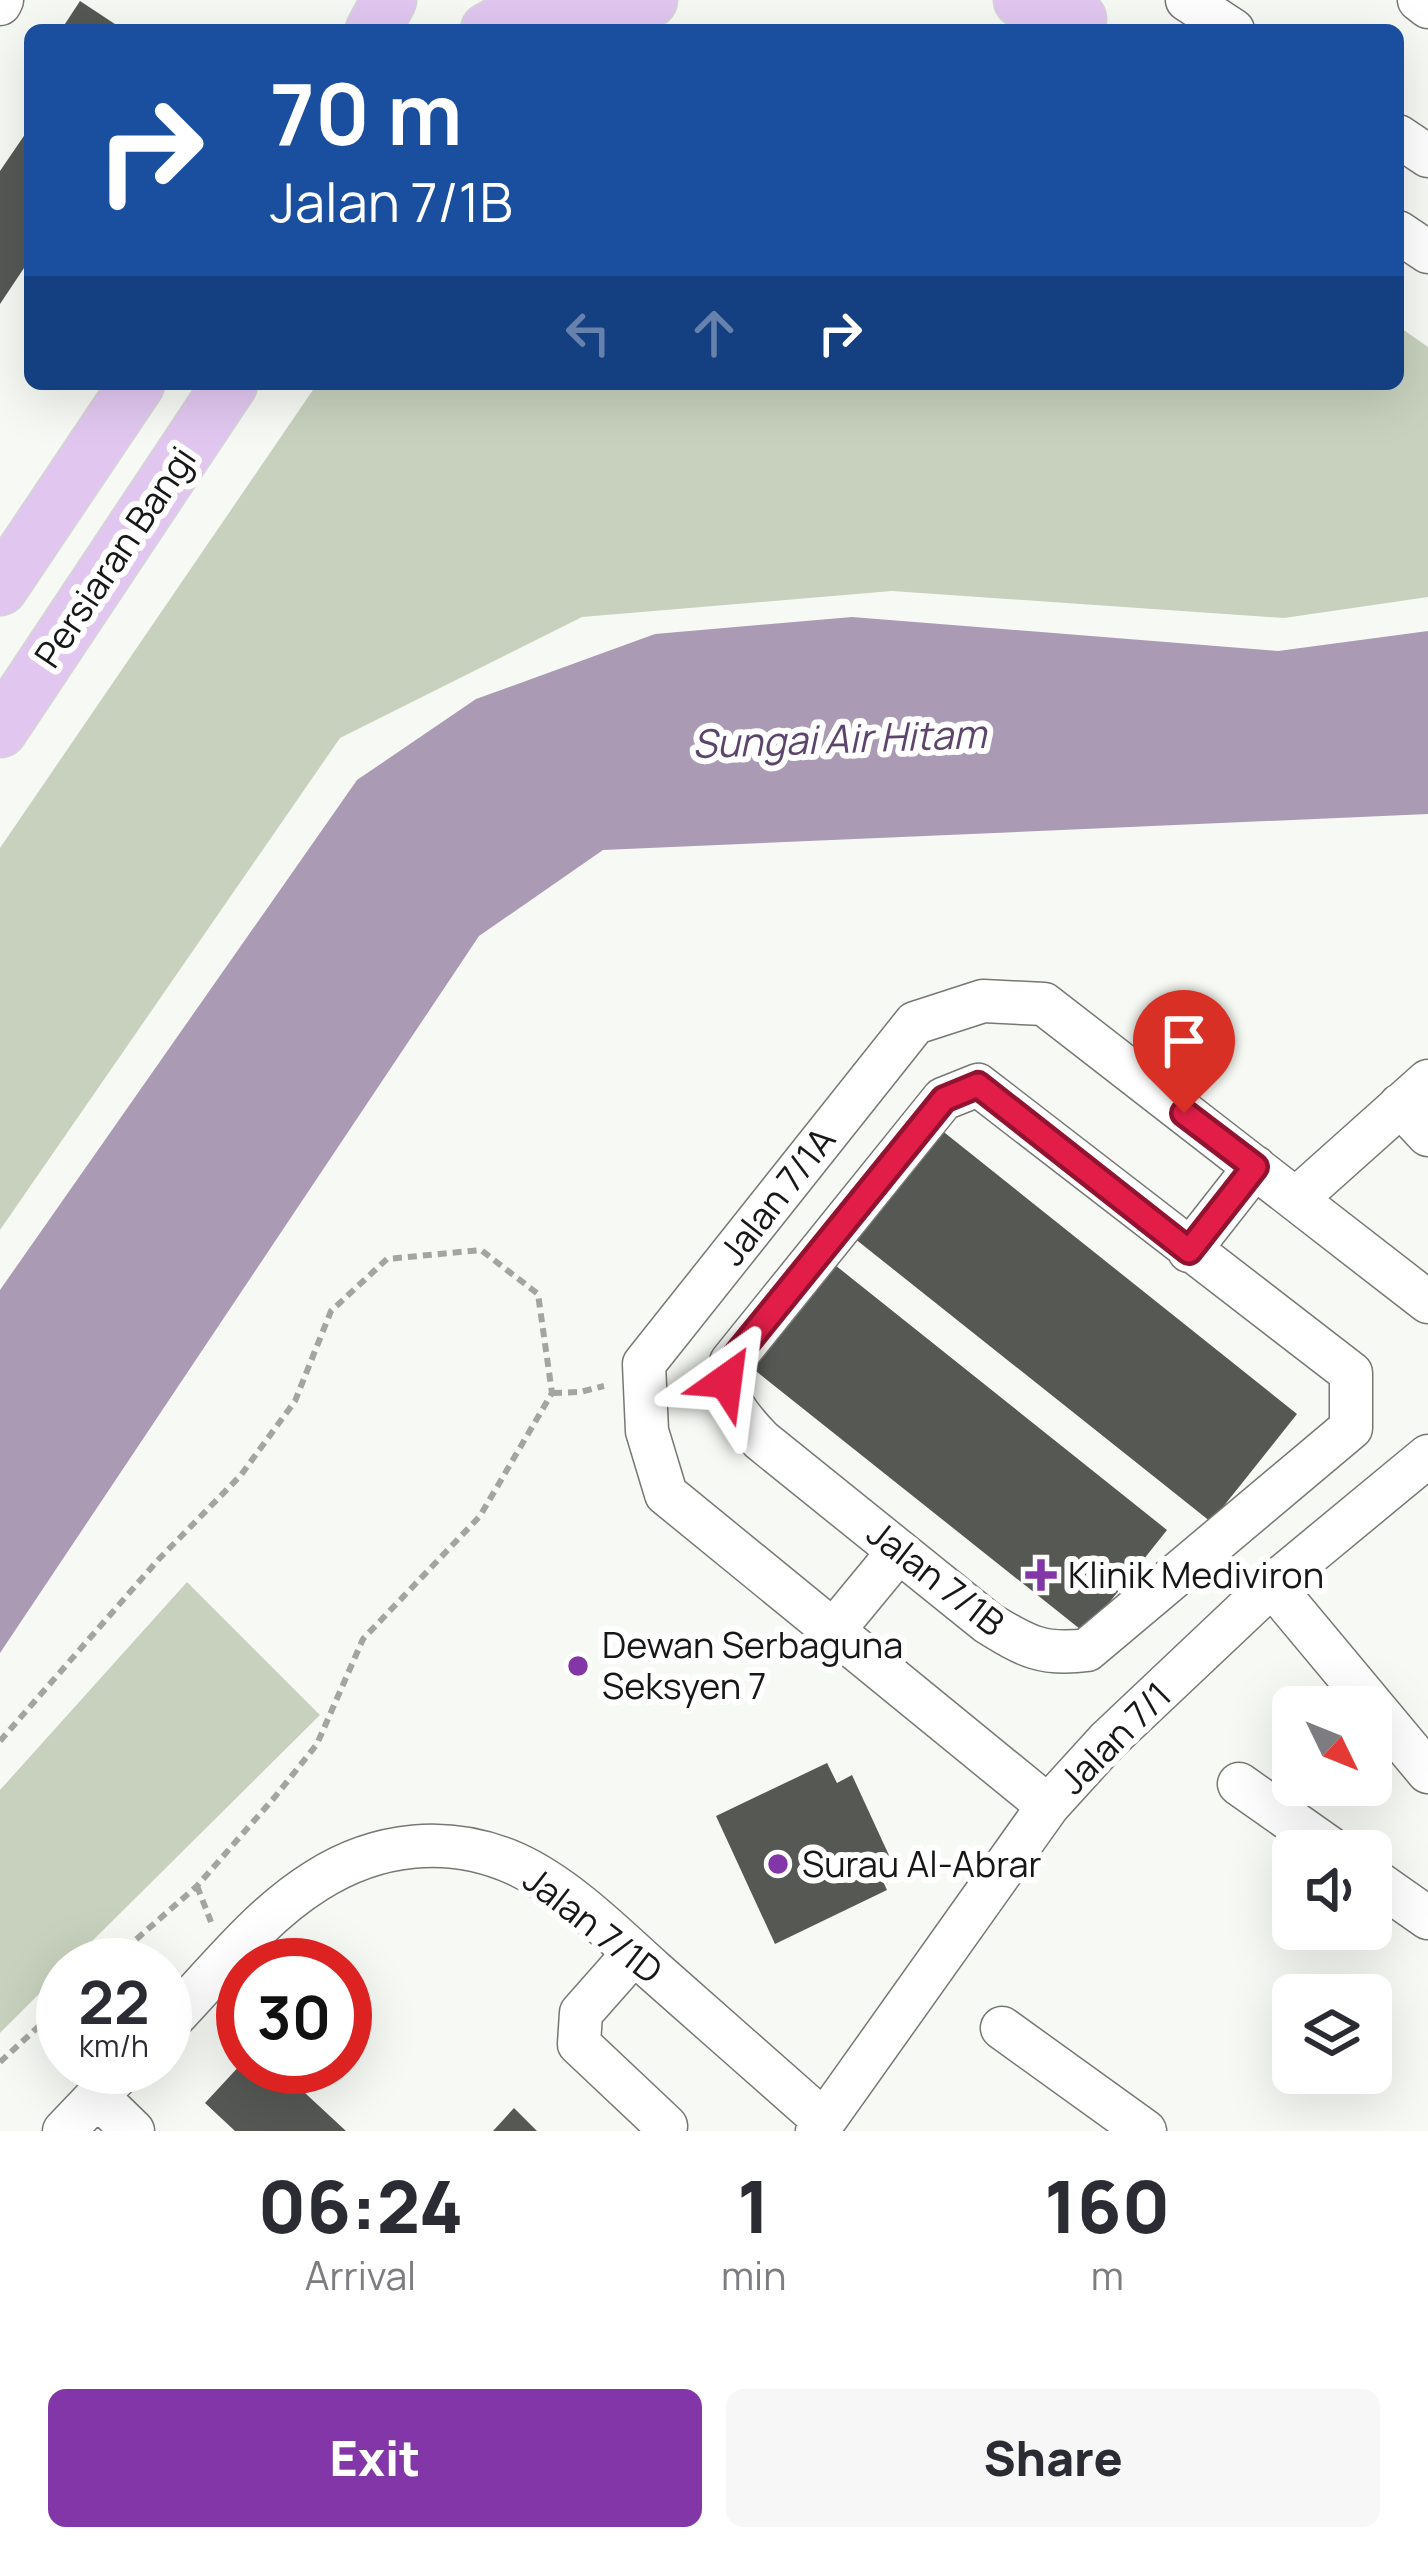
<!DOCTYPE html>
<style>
body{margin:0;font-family:Manrope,sans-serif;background:#f7f7f7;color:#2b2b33;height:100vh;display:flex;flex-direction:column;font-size:45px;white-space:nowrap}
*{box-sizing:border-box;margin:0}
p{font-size:39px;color:#7c7c81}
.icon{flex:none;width:66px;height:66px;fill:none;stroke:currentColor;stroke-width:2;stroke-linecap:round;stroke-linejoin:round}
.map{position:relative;height:2131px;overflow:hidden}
.side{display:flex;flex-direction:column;background:#fff;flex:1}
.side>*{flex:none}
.guide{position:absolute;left:24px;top:24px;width:1380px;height:366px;border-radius:18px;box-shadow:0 12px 48px #0002;background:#1a4fa0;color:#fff;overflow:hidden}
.needle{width:78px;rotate:133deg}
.tools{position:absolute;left:1272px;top:1686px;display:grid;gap:24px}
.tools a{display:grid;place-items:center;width:120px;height:120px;border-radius:18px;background:#fff;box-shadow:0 12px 48px #0002;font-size:60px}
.speed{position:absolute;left:36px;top:1938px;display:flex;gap:24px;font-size:60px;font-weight:700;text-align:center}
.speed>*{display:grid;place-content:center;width:156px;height:156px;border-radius:50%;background:#fff;box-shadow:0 12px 48px #0002;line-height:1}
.speed small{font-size:30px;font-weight:400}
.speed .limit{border:18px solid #d22;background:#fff;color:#111}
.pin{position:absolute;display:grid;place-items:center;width:102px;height:102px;color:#fff;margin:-123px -51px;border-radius:50% 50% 50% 0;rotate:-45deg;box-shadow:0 0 12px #0007}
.pin .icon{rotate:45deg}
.me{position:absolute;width:132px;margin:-66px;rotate:31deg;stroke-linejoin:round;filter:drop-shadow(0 0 9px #0008)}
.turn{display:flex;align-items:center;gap:42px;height:252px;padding:0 48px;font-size:54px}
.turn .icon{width:156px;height:156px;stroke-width:2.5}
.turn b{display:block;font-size:84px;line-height:102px}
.lanes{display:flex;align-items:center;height:114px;padding:0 48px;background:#0003;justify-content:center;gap:60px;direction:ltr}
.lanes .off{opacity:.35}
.eta{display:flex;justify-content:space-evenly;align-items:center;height:204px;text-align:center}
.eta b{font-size:72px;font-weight:800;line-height:84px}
.button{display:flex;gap:24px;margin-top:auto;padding:24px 48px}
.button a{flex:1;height:138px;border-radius:18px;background:#8236a7;color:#fff;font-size:48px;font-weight:800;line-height:138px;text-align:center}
.button a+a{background:#f7f7f7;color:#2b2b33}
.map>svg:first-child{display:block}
.green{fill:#c7d1bd}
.water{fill:#aa9ab4}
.building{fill:#565854}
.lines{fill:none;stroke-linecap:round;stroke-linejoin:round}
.minor-casing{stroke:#767873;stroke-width:45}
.major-casing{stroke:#d5d5d5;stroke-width:57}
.path{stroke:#a3a5a1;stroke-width:6;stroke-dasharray:9 6;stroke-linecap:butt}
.minor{stroke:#fff;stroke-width:42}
.major{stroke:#e1c7f0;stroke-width:54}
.route-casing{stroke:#92132f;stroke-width:30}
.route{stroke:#e11d48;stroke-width:21}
.poi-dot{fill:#8236a7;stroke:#fff;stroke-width:4.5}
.labels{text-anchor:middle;stroke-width:12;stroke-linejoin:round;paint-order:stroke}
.street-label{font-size:36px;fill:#161716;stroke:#fff}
.poi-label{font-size:36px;fill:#161716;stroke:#fff;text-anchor:start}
.water-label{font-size:39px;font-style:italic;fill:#5d446c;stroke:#fff}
</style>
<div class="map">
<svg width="1428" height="2131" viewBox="0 0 1428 2131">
<rect width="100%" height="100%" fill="#f7faf4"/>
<!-- green -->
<path class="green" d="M 1398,326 L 1428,347 L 1428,597 L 1284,618 L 892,591 L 582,617 L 340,738 L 0,1230 L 0,848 L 317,384 L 1398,384 Z
M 187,1582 L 320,1715 L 68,1965 L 63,1965 L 63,1970 L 0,2033 L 0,1790 Z"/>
<!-- water -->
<path class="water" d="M 852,617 L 1278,651 L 1428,631 L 1428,814 L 603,850 L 479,936 L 0,1653 L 0,1290 L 357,780 L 476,699 L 655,634 Z"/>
<!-- building -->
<path class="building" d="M 80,1 L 124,30 L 61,30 Z
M 30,127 L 30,259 L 0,304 L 0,171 Z
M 940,1129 L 1297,1414 L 1211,1522 L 854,1238 Z
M 835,1265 L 1167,1530 L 1085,1633 L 752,1368 Z
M 827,1763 L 837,1783 L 852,1775 L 893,1864 L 878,1871 L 887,1890 L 775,1944 L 716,1816 Z
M 243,2062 L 243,2067 L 277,2067 L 346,2131 L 235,2131 L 205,2103 Z
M 514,2108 L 537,2131 L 493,2131 Z"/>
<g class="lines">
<!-- minor casing -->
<g class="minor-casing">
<path id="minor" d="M 1187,0 L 1233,30
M 1419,0 L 1428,7
M 0,4 L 2,0
M 1398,136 L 1428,156
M 1398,232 L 1428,252
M 978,1085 L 1351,1373 L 1351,1428 L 1087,1650 C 1043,1656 1025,1646 988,1623 L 761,1440 C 737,1414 721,1399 731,1362 L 943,1099 Z
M 1400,1105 L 1428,1135
M 1296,1199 L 1428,1081
M 1189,1251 L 1255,1167
M 1272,1585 L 1428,1772
M 833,1631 L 899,1551
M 1239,1784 L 1334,1851
M 1048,1806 L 666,1494 L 647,1431 L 644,1364 L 915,1023 L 983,1001 L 1044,1004 L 1428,1302
M 1371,1878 L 1428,1918
M 634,1953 L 581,2013 L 579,2044 L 666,2126
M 165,2026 C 212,1978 258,1917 316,1881 C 377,1842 449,1834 516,1864 C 566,1887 612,1933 653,1970 C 710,2020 767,2071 824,2121
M 1002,2028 L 1145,2131
M 97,2096 L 133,2131
M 64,2131 L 125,2067
M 817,2131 L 1048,1806 L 1107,1741 L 1272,1585 L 1428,1456"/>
</g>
<!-- major casing -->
<g class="major-casing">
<path id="major" d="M 1021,0 L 1079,19
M 373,30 L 389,0
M 488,30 L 543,0
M 566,30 L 650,0
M 0,588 L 137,384
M 0,730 L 230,384"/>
</g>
<!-- path -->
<path class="path" d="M 553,1393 L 580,1392 L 604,1386
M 0,1741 L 158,1560 L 241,1475 L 295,1401 L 331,1311 L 387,1259 L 481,1250 L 538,1294 L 552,1393 L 480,1516 L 363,1639 L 317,1744 L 274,1798 L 197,1886 L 107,1965
M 197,1886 L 211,1922
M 0,2062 L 63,2004"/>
<!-- minor -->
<use href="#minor" class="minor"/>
<!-- major -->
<use href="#major" class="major"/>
</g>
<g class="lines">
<!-- route casing -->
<g class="route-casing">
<path id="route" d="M 726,1381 L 731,1362 L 944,1099 L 978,1085 L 1189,1251 L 1255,1167 L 1184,1113"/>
</g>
<!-- route -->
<use href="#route" class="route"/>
</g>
<!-- markers -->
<g class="poi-dot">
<path d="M1035 1557h12v12h12v12h-12v12h-12v-12h-12v-12h12z"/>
<circle cx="578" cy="1666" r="12"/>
<circle cx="778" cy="1864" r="12"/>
</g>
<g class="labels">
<!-- street labels -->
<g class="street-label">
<text transform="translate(115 557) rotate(-56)" y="13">Persiaran Bangi</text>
<text transform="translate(777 1196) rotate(-52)" y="13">Jalan 7/1A</text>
<text transform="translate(936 1578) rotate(38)" y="13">Jalan 7/1B</text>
<text transform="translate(1115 1738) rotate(-45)" y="13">Jalan 7/1</text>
<text transform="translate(593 1925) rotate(38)" y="13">Jalan 7/1D</text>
</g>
<!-- poi labels -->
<g class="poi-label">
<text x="1068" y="1588">Klinik Mediviron</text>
<text x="602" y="1658">Dewan Serbaguna<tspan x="602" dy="41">Seksyen 7</tspan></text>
<text x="802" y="1877">Surau Al-Abrar</text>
</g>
<!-- water labels -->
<g class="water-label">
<text transform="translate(839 739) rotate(-2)" y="14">Sungai Air Hitam</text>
</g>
</g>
</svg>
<div class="tools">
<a><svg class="needle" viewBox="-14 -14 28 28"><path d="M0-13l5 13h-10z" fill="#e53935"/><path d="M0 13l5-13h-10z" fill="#7c7c81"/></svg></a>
<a><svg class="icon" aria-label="sound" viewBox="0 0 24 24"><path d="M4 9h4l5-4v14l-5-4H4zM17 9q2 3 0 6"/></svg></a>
<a><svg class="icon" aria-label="layers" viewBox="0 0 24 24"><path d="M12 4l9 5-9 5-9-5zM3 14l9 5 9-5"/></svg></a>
</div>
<div class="speed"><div>22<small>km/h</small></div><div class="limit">30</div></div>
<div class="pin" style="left:1184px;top:1113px;background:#d93025"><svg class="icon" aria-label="arrive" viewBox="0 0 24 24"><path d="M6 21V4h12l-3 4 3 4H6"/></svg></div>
<svg class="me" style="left:726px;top:1381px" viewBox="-20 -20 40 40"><path d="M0-17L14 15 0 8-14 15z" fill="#e11d48" stroke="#fff" stroke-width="4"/></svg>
<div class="guide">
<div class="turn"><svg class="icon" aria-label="right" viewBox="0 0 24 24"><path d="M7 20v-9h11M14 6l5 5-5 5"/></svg><div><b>70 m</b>Jalan 7/1B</div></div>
<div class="lanes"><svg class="icon off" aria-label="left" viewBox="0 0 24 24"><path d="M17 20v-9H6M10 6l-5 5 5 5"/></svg><svg class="icon off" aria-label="ahead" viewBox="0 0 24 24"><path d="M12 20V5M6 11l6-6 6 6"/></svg><svg class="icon" aria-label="right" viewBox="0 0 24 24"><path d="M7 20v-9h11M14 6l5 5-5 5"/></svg></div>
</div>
</div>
<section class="side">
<div class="eta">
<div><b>06:24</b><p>Arrival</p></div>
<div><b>1</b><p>min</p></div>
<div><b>160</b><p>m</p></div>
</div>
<div class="button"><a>Exit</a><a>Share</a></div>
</section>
